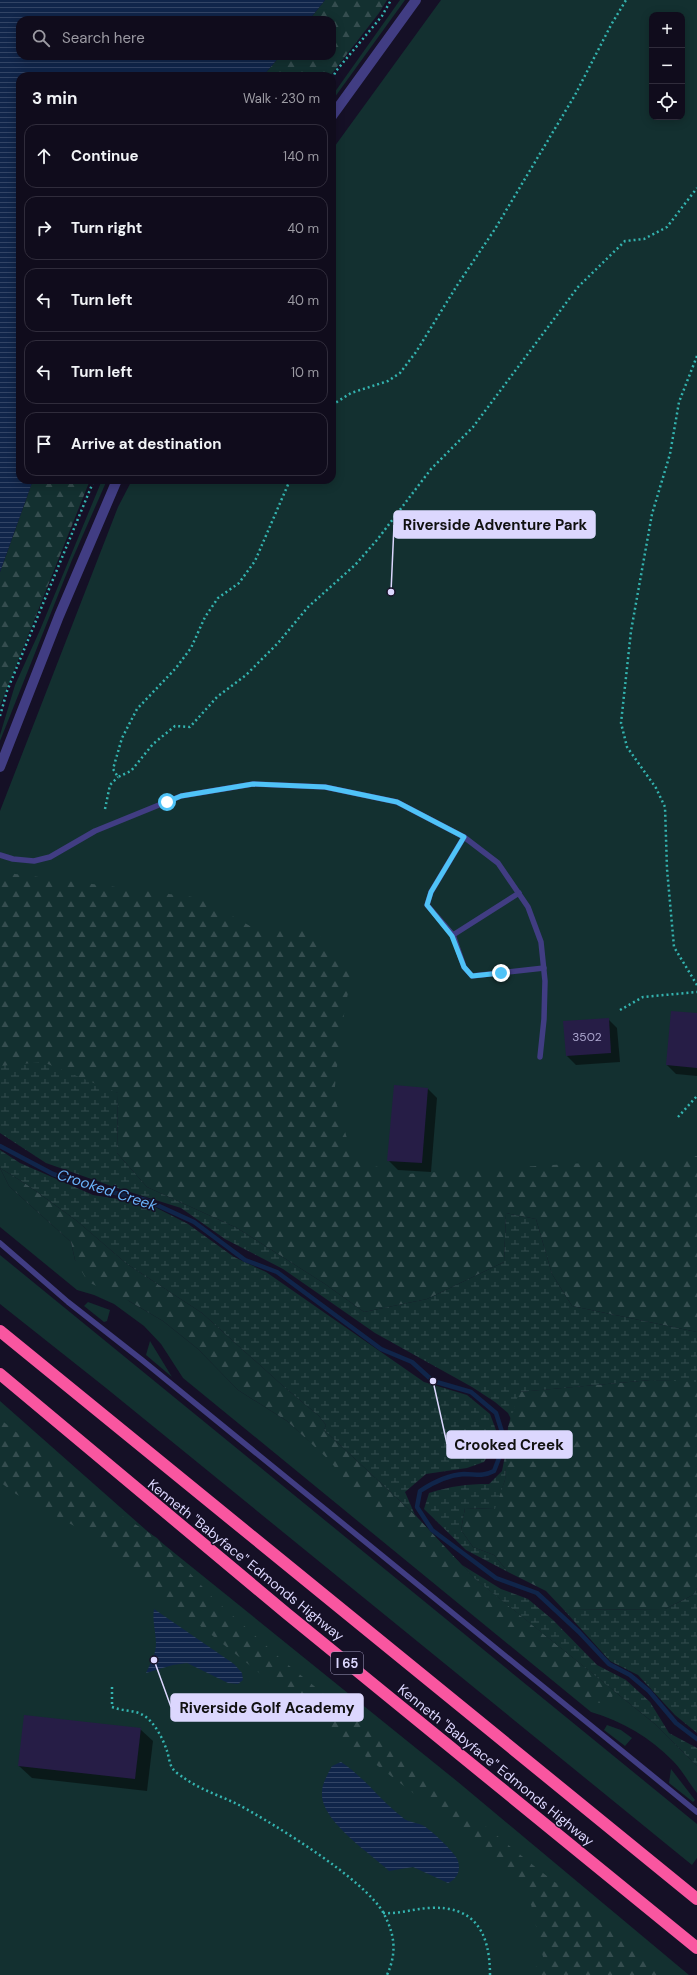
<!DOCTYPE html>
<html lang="en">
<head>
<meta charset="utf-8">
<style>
	:root { --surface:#100c1c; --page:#1e1a29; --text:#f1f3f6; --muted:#9c9ba3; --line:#302c3b }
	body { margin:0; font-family:"DM Sans",sans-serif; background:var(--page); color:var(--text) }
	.controls { position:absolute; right:12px; top:12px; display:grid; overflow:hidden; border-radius:8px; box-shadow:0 2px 10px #0003 }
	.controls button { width:36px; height:36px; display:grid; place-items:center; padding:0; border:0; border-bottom:1px solid var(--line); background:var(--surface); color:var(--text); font:20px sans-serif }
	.stop { position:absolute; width:12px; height:12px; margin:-9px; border:3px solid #4fc3f7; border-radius:50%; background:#fff }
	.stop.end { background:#4fc3f7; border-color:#fff; box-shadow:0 1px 4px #0008 }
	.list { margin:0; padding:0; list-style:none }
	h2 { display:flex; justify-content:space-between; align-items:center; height:52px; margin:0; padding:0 16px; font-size:17px }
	h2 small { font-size:13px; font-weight:400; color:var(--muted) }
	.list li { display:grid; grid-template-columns:26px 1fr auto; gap:12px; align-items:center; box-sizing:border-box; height:64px; margin:0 8px 8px; padding:0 8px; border:1px solid var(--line); border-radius:12px }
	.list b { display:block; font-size:15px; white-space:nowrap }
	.list em { font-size:13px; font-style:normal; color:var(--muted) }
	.icon { flex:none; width:22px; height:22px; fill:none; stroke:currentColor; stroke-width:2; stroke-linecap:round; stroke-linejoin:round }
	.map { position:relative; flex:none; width:697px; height:1975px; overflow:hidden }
	.search { position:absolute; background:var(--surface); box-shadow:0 2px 10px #0003; left:16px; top:16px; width:320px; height:44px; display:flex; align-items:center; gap:10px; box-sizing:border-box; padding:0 14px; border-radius:12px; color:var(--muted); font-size:15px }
	.panel { position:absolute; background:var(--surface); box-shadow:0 2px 10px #0003; left:16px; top:72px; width:320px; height:412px; border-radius:12px }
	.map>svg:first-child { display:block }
	.green { fill:#133030; fill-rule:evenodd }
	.forest { fill:url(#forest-firs) }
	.wetland { fill:url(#wetland-marsh) }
	.water { fill:url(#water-rules) }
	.shadow { fill:#0007 }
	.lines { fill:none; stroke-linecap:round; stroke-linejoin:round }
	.stream { stroke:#10254a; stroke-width:4.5 }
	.building { fill:#261d46 }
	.path { stroke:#34b4b0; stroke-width:2.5; stroke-dasharray:2 3; stroke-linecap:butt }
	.service { stroke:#413d83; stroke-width:5.5 }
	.tertiary { stroke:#413d83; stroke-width:10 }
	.motorway { stroke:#f956a0; stroke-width:12 }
	.route { stroke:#4fc3f7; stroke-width:5 }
	.labels { text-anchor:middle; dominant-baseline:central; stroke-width:3; stroke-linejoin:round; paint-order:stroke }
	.number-label { font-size:12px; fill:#aea8d0 }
	.shield { fill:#151026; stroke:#a09bbd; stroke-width:1 }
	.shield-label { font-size:13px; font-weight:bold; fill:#dcd7fe }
	.street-label { font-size:14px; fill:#dcd7fe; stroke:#151026 }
	.water-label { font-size:15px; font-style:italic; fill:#69b3fa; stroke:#151026 }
	.leader { fill:none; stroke:#dcd7fe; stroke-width:1.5 }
	.callout-dot { fill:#dcd7fe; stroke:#151026; stroke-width:1.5 }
	.callout { fill:#dcd7fe; stroke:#dcd7fe; stroke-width:1.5 }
	.callout-label { font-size:15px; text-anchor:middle; font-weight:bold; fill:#111 }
</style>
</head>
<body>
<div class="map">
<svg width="697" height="1975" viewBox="0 0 697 1975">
	<defs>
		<pattern id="forest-firs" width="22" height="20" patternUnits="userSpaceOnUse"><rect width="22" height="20" fill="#133030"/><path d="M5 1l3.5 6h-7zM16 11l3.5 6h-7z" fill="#354d4f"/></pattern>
		<pattern id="wetland-marsh" width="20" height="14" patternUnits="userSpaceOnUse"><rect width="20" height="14" fill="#133030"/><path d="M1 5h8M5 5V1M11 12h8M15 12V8" fill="none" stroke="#354d4f"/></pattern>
		<pattern id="water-rules" width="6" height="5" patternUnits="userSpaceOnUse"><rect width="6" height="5" fill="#10254a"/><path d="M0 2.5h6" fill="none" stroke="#324465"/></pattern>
	</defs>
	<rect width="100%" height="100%" fill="#151026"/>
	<g class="green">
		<path d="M400,0H405L332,101V96Z"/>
		<path d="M441,0H697V1181L358,1177L0,917V811L118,507L132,480H332V150ZM652,15H682V117H652Z"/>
		<path d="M102,480H107L72,560L0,741V735L15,685L40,630Z"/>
		<path d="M0,1168L9,1186L71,1242L75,1260L129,1301L163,1321L198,1349L238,1390L287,1421L309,1441L415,1515L474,1578L655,1724L697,1766V1793C689,1783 682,1770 673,1761C651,1738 622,1721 591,1712L183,1378L161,1344L144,1326L114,1304L94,1295L77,1290L0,1227Z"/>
		<path d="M0,1255L697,1824V1858L692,1865L106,1388L0,1304Z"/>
		<path d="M88,1302L110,1310L107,1321L104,1322L84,1306Z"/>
		<path d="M150,1341L172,1377L146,1355Z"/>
		<path d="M0,1401L146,1530L458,1782L689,1975H0Z"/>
		<path d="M607,1725L621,1730L632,1738L625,1746L604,1730Z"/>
		<path d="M671,1769L695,1800L693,1802L669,1783Z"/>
	</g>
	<g class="forest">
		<path d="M325,0H387L379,13L330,76H263L280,56H332V20H309Z"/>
		<path d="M33,480H90L0,706V572Z"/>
		<path d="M0,872L200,898L250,926L315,931L352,971L341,1031L334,1095L349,1145L374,1166L406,1174L697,1156V1332L572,1306L552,1274L536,1219L506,1213L504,1262L427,1299L364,1312L325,1284L237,1228L147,1187L117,1153L118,1093L0,1066Z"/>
		<path d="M0,1168L26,1184L77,1221L127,1264L202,1313L283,1386L319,1416L326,1425L324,1430L415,1515L474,1578L614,1691L610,1704L592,1702L509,1636L423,1551L368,1507L329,1460L287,1421L238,1390L198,1349L163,1321L129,1301L88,1282L75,1260L71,1242L9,1186Z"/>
		<path d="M651,1380L697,1381V1588L693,1595L665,1609L564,1610L546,1591L508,1572L494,1555L473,1547L461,1530L465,1508L494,1509L505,1480L508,1427L518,1392Z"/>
		<path d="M0,1419L111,1509L157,1538L213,1598L281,1659L539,1870L605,1920L661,1975H530L543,1957L528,1891L502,1861L340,1737L175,1606L98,1539L16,1494L0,1482Z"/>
	</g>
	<g class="wetland">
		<path d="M43,1062L118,1093L117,1153L147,1187L237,1228L325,1284L364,1312L427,1299L504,1262L506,1213L536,1219L552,1274L572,1306L697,1332V1382L651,1380L519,1392L511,1419L508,1413L495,1402L472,1387L375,1333L283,1269L225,1239L181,1208L114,1187L46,1163L0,1133V1066Z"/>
		<path d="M0,1150L20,1163L93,1195L149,1204L188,1224L234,1257L266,1272L424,1382L467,1395L490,1414L496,1430L494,1446L484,1462L467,1468L426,1474L405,1492L415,1515L324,1430L326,1425L319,1416L283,1386L202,1313L127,1264L77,1221L26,1184L0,1168Z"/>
		<path d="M508,1440L505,1480L495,1509L465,1508L461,1530L473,1547L494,1555L508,1572L466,1550L424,1509L429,1493C452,1486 466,1484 489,1484L502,1471Z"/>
		<path d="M462,1565L501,1589L528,1599L553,1620L597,1665L626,1680L650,1702L669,1733L697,1748V1766L655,1724L474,1578Z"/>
		<path d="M697,1588V1733L675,1715L638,1675L610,1661L564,1610L665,1609L693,1595Z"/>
	</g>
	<g class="water">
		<path d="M0,0H325L309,20H20V56H280L263,76H20V480H33L0,572Z"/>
		<path d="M154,1609L234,1664L242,1673L243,1680L238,1684L228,1683L187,1663L173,1665L146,1673C150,1664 156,1654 156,1644C156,1632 152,1621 154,1609Z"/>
		<path d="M341,1762C364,1777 380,1800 402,1817C407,1822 415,1822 422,1825C429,1828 456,1853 458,1861C461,1871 457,1879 448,1883L413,1867L389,1871C371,1854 319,1820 322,1792C322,1783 328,1774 332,1766Z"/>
	</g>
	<g class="shadow">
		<path d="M697,1014V1076L676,1074L667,1065Z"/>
		<path d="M608,1019L617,1028L620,1062L576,1065L567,1056Z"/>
		<path d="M427,1088L437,1098L431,1172L398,1170L388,1160Z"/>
		<path d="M140,1729L153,1741L147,1791L32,1778L19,1766Z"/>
	</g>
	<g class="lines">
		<path class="stream" d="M0,1146L53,1174L98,1189L146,1200L194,1222L245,1260L277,1272L381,1349L412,1362L433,1381L471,1392L496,1413L502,1432L501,1453L494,1471C482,1477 477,1474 464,1474C449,1475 432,1483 420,1491L417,1507L432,1530L496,1578L537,1593L579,1632L609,1664L630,1675L649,1691L676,1723L697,1739"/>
	</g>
	<g class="building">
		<path d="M671,1011L697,1013V1068L666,1065Z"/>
		<path d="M609,1018L611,1053L566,1056L563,1021Z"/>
		<path d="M394,1085L428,1088L422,1163L387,1161Z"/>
		<path d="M24,1715L141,1728L135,1779L18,1766Z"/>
	</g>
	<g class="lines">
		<g class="path">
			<path d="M332,79L336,71L382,16L391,0"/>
			<path d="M697,356L679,402L670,454L652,514L631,631L621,723L627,747L656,788L665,807L667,869L674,947L697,985"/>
			<path d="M332,405L351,393L388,381L400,373L416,352L456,287L495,229L575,95L611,25L626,0"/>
			<path d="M290,480L255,561L239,583L218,598L205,617L191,648L176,668L137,709L122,738L113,769L118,777L131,771L153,744L175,726L190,727L217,697L246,675L278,643L308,607L355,565L377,540L431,469L473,427L578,287L625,241L644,239L667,227L697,188"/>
			<path d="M0,716L7,691L94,480"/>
			<path d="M105,809L110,785L118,777"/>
			<path d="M620,1010L643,997L697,992"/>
			<path d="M678,1117L697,1096"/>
			<path d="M112,1687V1707C122,1711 133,1710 141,1714C154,1720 163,1739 167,1751C169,1756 169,1764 173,1769C175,1772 181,1776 184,1778C201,1790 221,1796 239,1805C274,1824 366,1880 384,1914C395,1935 397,1953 387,1975"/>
			<path d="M383,1913C399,1914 413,1909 429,1908C475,1905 490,1933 490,1975"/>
		</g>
		<g class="service">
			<path d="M464,837L431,892L427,905L453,935L464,967L472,976L544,968"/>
			<path d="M0,855L13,859L34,861L50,857L95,831L181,796L253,784L325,787L397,802L464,837L498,863L528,907L541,942L545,981L544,1019L540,1057"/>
			<path d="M453,935L519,893"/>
			<path d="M0,1243L68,1302L142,1360L697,1812"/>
		</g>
		<g class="tertiary">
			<path d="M332,116L416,0"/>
			<path d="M0,767L59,616L117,480"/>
		</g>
		<g class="motorway">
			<path d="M0,1331L697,1899"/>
			<path d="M0,1374L286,1613L697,1948"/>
		</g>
	</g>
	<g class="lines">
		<path class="route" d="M167,802L181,796L253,784L325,787L397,802L464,837L431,892L427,905L452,936L464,967L472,976L501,973"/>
	</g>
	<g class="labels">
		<g class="number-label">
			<text x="587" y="1037">3502</text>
		</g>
		<rect class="shield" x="331" y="1652" width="32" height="22" rx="3"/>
		<g class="shield-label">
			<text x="347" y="1663">I 65</text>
		</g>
		<g class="street-label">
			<text transform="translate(246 1560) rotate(39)">Kenneth "Babyface" Edmonds Highway</text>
			<text transform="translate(496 1765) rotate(39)">Kenneth "Babyface" Edmonds Highway</text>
		</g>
		<g class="water-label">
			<text transform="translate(107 1190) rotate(18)">Crooked Creek</text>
		</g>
	</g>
	<path class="leader" d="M391 592L394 525M433 1381L447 1444M154 1660L171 1707"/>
	<g class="callout-dot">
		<circle cx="391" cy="592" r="4"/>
		<circle cx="433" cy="1381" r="4"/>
		<circle cx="154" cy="1660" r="4"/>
	</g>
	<g class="callout">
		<rect x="394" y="511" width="201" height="27" rx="4"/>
		<rect x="447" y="1431" width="125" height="27" rx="4"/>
		<rect x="171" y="1694" width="192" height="27" rx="4"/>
	</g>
	<g class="callout-label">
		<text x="495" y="530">Riverside Adventure Park</text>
		<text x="509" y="1450">Crooked Creek</text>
		<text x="267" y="1713">Riverside Golf Academy</text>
	</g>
</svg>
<div class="controls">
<button>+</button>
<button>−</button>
<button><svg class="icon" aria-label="locate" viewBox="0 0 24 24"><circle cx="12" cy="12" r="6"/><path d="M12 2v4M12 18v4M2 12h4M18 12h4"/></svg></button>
</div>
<div class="stop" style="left:167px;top:802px"></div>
<div class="stop end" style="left:501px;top:973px"></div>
<div class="search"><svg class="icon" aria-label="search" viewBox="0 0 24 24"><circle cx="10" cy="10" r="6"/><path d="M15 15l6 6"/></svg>Search here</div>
<section class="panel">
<h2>3 min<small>Walk · 230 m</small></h2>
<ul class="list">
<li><svg class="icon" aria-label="ahead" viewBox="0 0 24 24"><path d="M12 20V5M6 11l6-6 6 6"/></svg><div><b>Continue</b></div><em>140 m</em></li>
<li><svg class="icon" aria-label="right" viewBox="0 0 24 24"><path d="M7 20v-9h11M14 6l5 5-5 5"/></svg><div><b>Turn right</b></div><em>40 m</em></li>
<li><svg class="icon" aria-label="left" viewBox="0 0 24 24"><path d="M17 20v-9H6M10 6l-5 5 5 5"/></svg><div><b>Turn left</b></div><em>40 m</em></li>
<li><svg class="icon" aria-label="left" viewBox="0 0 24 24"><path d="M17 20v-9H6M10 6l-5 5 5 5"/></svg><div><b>Turn left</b></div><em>10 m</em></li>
<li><svg class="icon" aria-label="arrive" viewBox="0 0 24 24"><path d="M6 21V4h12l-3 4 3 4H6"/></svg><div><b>Arrive at destination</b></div></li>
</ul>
</section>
</div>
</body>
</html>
